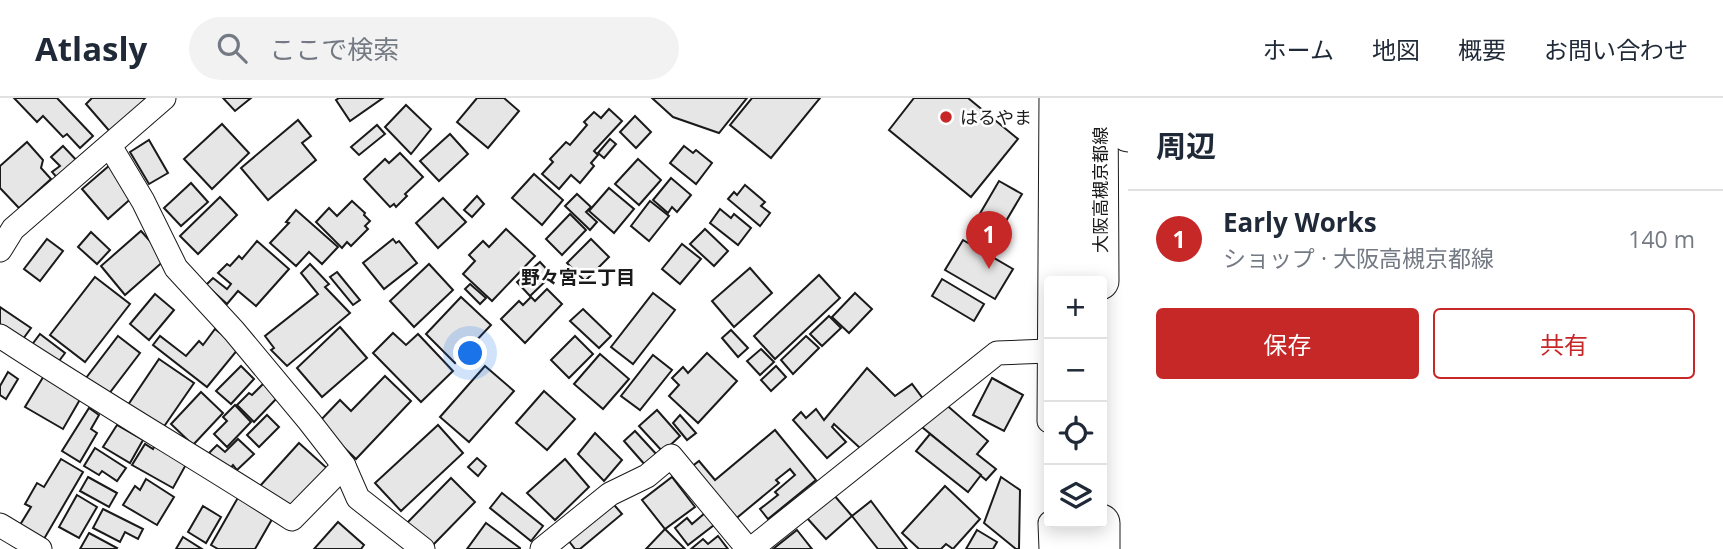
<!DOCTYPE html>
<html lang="ja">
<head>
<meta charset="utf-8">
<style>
	:root { --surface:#fff; --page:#f2f2f3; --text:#1f2937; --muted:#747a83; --line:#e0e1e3; --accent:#c62828 }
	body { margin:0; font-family:"Open Sans","Noto Sans JP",sans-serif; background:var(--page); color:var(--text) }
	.controls { position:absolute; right:21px; bottom:21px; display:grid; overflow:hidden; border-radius:7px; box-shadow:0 4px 18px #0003 }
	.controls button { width:63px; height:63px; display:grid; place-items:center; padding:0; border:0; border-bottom:2px solid var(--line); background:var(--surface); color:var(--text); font:35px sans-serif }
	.you { position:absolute; left:471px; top:256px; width:24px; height:24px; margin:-18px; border:5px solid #fff; border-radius:50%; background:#1a73e8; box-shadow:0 0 0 10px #1a73e833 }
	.badge { display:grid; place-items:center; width:46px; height:46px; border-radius:50%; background:var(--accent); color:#fff; font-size:23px; font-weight:700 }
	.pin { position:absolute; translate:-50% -58px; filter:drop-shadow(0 2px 4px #0008) }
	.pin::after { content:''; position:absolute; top:37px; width:24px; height:21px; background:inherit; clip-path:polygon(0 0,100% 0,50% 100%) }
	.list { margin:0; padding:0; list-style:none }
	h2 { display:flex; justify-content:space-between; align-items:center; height:91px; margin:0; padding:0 28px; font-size:30px }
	h2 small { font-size:23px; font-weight:400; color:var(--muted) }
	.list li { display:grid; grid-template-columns:46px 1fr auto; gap:21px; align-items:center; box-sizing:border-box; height:98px; padding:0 28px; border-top:2px solid var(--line) }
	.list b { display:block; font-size:26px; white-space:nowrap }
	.list p { margin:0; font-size:23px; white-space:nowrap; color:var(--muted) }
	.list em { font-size:23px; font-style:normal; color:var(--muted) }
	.actions { display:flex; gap:14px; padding:21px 28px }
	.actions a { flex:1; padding:16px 0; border:2px solid var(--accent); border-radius:7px; text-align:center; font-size:24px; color:var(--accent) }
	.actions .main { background:var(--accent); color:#fff }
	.icon { flex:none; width:38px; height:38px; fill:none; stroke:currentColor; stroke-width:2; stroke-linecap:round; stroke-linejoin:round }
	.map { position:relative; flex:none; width:1128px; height:451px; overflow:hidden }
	header { display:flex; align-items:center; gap:42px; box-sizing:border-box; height:98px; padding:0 35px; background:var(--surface); border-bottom:2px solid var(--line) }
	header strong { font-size:33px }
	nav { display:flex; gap:38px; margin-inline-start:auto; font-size:24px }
	.search { width:490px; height:63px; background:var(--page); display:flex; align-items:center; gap:18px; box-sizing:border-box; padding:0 24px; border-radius:38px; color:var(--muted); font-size:26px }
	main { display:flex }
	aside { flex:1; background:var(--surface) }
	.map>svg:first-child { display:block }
	.building { fill:#e6e6e6; stroke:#1a1a1a; stroke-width:2 }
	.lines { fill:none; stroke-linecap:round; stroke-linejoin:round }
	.minor-casing { stroke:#1a1a1a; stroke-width:25 }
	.primary-casing { stroke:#1a1a1a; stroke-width:39 }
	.minor { stroke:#fff; stroke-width:23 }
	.primary { stroke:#fff; stroke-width:37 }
	.poi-dot { fill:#c62828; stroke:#fff; stroke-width:2.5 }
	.labels { text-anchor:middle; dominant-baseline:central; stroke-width:5; stroke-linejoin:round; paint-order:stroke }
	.poi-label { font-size:18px; fill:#1a1a1a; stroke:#fff; text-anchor:start }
	.street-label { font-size:18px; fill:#1a1a1a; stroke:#fff }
	.neighbourhood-label { font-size:19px; font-weight:bold; fill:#1a1a1a; stroke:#fff }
</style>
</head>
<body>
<header>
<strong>Atlasly</strong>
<div class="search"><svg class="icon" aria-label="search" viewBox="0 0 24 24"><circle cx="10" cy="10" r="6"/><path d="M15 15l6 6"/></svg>ここで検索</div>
<nav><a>ホーム</a><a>地図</a><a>概要</a><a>お問い合わせ</a></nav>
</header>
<main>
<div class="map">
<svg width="1128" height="451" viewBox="0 0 1128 451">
	<rect width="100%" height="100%" fill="#fff"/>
	<g class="building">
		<path d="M14,0H57L93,38L80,50L67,36L63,39L43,18L37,24Z"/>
		<path d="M92,0H152L112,36L86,6Z"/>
		<path d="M223,0H251L235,13Z"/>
		<path d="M339,0H383L350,23L336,2Z"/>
		<path d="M477,0H504L519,13L488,50L457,24Z"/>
		<path d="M652,0H747L719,35L673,19Z"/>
		<path d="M752,0H820L771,60L730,27Z"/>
		<path d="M914,0H968L1018,41L971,99L889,32Z"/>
		<path d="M406,7L431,31L411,56L385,29Z"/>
		<path d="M609,11L622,23L594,53L598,57L591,65L594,68L580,85L571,77L559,91L542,76L553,64L550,61L566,44L570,47L587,27L584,24L594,14L601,20Z"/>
		<path d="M635,18L651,34L636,50L620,34Z"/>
		<path d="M298,22L311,38L302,45L316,62L268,102L241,70Z"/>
		<path d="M222,26L249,55L212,91L184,61Z"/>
		<path d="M377,27L385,36L359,57L351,49Z"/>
		<path d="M450,36L468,56L439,83L420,63Z"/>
		<path d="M610,41L616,46L604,60L598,55Z"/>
		<path d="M149,42L168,75L149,86L130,54Z"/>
		<path d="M27,44L43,62L41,70L51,81L19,110L0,90V68Z"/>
		<path d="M63,48L80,66L61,84L52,74L60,68L51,59Z"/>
		<path d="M684,48L693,55L696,52L712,65L696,86L670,65Z"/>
		<path d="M400,55L423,79L405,96L407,98L396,109L394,106L390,109L364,81L385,61L389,65Z"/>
		<path d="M638,61L661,82L639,107L615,86Z"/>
		<path d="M110,67L135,97L108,121L82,91Z"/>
		<path d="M534,76L563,102L542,127L512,100Z"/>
		<path d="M671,80L691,97L677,114L672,109L668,115L653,102Z"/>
		<path d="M999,83L1022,96L993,145L971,131Z"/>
		<path d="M191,85L208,104L181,128L164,110Z"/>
		<path d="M745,87L765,104L761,108L770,115L760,128L728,101L734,94L737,97Z"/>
		<path d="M609,90L634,111L614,135L589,113Z"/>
		<path d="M577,96L591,109L586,114L597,124L590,132L565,108Z"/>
		<path d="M477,98L484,106L472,119L464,112Z"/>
		<path d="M220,99L237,117L198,156L180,138Z"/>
		<path d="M443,100L466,124L438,150L416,125Z"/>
		<path d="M352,103L365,115L364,117L370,123L365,128L368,131L351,148L347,144L342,150L316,124L329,110L337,118Z"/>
		<path d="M650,103L669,118L649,143L631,128Z"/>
		<path d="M720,111L731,120L734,116L751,130L738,147L710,125Z"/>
		<path d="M296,112L338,149L322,166L309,154L296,168L270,145L289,125L286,124Z"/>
		<path d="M570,116L586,132L562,157L546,141Z"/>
		<path d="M506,131L535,158L492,203L463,176L475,163L469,157L483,143L489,149Z"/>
		<path d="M705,131L728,153L714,168L690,146Z"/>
		<path d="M141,133L166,161L125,197L101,168Z"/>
		<path d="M91,134L110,152L97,166L78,149Z"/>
		<path d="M47,141L63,153L40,183L24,171Z"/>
		<path d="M393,141L396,145L399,143L417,165L384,191L363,165Z"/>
		<path d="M591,141L609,159L585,183L567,165Z"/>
		<path d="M963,142L1013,171L995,201L945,172Z"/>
		<path d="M257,143L289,171L256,208L238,193L227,206L206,187L213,180L227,191L231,186L218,175L227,166L230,168L239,158L242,161Z"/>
		<path d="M682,146L701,161L680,186L662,171Z"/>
		<path d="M540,164L552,177L530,198L517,184Z"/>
		<path d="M310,166L329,186L325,189L350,215L287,268L271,252L274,250L265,238L318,196L301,175Z"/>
		<path d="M429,166L453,192L414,229L390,203Z"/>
		<path d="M750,170L772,195L734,229L712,203Z"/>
		<path d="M337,174L360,202L353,207L330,179Z"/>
		<path d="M819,177L840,200L775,261L754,238Z"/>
		<path d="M95,179L130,206L85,264L50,237Z"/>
		<path d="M942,181L984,206L974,223L932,198Z"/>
		<path d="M470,186L486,200L480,206L465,191Z"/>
		<path d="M547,191L562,206L525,245L501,221L519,203L523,207L531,199L535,203Z"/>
		<path d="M653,195L675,212L633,266L611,249Z"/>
		<path d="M855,195L872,211L849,235L832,219Z"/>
		<path d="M155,196L174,212L149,242L130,226Z"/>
		<path d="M461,199L491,227L455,265L426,236Z"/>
		<path d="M0,209L31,230L23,241L0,226Z"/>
		<path d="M583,211L611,238L599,250L570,223Z"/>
		<path d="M829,218L841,230L822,248L810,236Z"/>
		<path d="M340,229L367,260L322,299L297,270Z"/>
		<path d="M215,231L239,250L207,289L153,247L160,238L186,258L199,243L203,247Z"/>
		<path d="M731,232L748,250L738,259L722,240Z"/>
		<path d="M393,235L406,247L418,236L453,273L421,304L373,255Z"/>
		<path d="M40,236L65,255L56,267L31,248Z"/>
		<path d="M118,238L140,255L108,297L86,280Z"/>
		<path d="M575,238L593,256L569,280L551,262Z"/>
		<path d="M806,238L819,250L793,276L781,262Z"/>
		<path d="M761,251L774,264L760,277L747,263Z"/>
		<path d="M707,255L737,283L698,325L669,298L679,287L672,280L683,269L688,275Z"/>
		<path d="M600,256L629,281L603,311L574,286Z"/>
		<path d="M653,257L672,272L640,312L621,298Z"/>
		<path d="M159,261L194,285L163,330L128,307Z"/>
		<path d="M241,268L254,281L231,306L216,293Z"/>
		<path d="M485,268L514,293L469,344L440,319Z"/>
		<path d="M776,268L786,279L771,293L761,282Z"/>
		<path d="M867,270L895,298L912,286L927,306L860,350L834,326L832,329L846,344L827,360L793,322L801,314L806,320L816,311L824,322Z"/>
		<path d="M8,274L18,281L6,301L0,297V288Z"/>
		<path d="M45,276L82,298L63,331L25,309Z"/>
		<path d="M385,278L411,303L356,361L318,325L340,302L351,313Z"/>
		<path d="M992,280L1023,297L1004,333L973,317Z"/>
		<path d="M264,285L278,299L254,324L237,307L249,295L252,297Z"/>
		<path d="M544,293L575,321L547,352L516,325Z"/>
		<path d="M201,294L223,315L193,347L171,326Z"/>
		<path d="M943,304L988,343L977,356L996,371L986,382L922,329Z"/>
		<path d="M235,307L251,324L227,349L214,336L227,323L223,319Z"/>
		<path d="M89,310L99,317L91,331L97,335L80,364L62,353Z"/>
		<path d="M657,312L680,338L663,354L639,328Z"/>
		<path d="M267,317L279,329L259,349L247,337Z"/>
		<path d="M680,317L696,335L687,342L673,325Z"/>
		<path d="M117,327L143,342L130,365L103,349Z"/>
		<path d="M438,327L463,355L401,413L375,385Z"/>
		<path d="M775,332L816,382L768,421L760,411L778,397L775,394L795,377L790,371L776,382L779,385L733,423L690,370L699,363L715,382Z"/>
		<path d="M635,333L658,358L646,368L624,343Z"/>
		<path d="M595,335L622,362L604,383L578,356Z"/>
		<path d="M930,336L981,377L968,394L916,353Z"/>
		<path d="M238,341L254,356L237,372L233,367L228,373L209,355L217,347L225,354Z"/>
		<path d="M156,345L188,363L173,390L132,367L145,346L153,351Z"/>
		<path d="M299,345L330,373L291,416L260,388Z"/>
		<path d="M95,350L126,370L117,383L102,373L99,377L84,368Z"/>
		<path d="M477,360L486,368L478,378L468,369Z"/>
		<path d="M61,361L83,374L44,441L20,427L31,409L25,406L37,385L44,389Z"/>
		<path d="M565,361L589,389L555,422L527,395Z"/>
		<path d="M88,379L117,395L109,409L80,393Z"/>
		<path d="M672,379L695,409L665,431L642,402Z"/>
		<path d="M1001,379L1020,392L1019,451H1016L984,425Z"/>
		<path d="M451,380L475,404L431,449L407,425Z"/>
		<path d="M146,381L174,399L157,427L123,407L135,388L140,392Z"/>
		<path d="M945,388L980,421L953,451L946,446L941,451H919L902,435Z"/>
		<path d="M502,395L543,428L531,443L490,410Z"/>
		<path d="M240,396L275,416L255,451H218L211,447Z"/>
		<path d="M833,396L852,418L826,441L807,420Z"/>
		<path d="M77,397L97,409L79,440L59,429Z"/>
		<path d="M609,401L622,416L580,451H575L565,438Z"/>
		<path d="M871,403L907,451H878L852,418Z"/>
		<path d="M203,408L221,419L206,445L188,434Z"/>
		<path d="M103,411L143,431L138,441L125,434L120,444L93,430Z"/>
		<path d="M705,415L714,427L688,447L675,430L687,420L692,426Z"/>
		<path d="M338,424L364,447L361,451H314Z"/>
		<path d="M486,425L520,450V451H467Z"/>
		<path d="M665,431L685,451H646Z"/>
		<path d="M797,432L812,451H773Z"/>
		<path d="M977,432L997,444L993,451H966Z"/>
		<path d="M89,435L117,450L116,451H80Z"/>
		<path d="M718,438L728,451H691L703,441L708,446Z"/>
		<path d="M183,439L202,451H176Z"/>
	</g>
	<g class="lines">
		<g class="minor-casing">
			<g id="minor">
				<path d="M110,48L143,103L176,170L234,233L309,323L344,368L358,400L423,451"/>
				<path d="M0,152L13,131L164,0"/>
				<path d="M0,238C96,301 195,359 292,421L344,368"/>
				<path d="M1049,323L1051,0"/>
				<path d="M1050,425L1051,451"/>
				<path d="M0,427L40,451"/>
				<path d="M542,451L610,396L647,378L671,358L748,451"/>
				<path d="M751,451L997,255L1048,253"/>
			</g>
		</g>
		<g class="primary-casing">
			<g id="primary">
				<path d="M1069,0L1071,183"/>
				<path d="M1099,0L1100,183"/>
				<path d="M1128,0V35"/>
				<path d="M1071,425V451"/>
				<path d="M1101,425V451"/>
			</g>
		</g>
		<use href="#minor" class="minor"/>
		<use href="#primary" class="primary"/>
	</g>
	<circle class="poi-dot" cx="946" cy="19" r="7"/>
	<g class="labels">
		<g class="poi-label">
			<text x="960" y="19">はるやま</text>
		</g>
		<g class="street-label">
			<text transform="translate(1100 92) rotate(-90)">大阪高槻京都線</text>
		</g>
		<g class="neighbourhood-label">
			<text x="578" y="179">野々宮二丁目</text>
		</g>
	</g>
</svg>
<div class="controls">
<button>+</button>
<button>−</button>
<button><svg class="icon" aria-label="locate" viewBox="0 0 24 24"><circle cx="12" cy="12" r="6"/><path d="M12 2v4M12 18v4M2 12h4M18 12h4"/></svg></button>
<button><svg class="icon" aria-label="layers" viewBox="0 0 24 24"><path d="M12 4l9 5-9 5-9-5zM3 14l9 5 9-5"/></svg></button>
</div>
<div class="you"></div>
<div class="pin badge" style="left:989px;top:171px">1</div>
</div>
<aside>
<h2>周辺<small></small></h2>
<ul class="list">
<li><span class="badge">1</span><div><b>Early Works</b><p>ショップ · 大阪高槻京都線</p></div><em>140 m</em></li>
</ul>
<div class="actions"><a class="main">保存</a><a>共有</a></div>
</aside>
</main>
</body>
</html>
